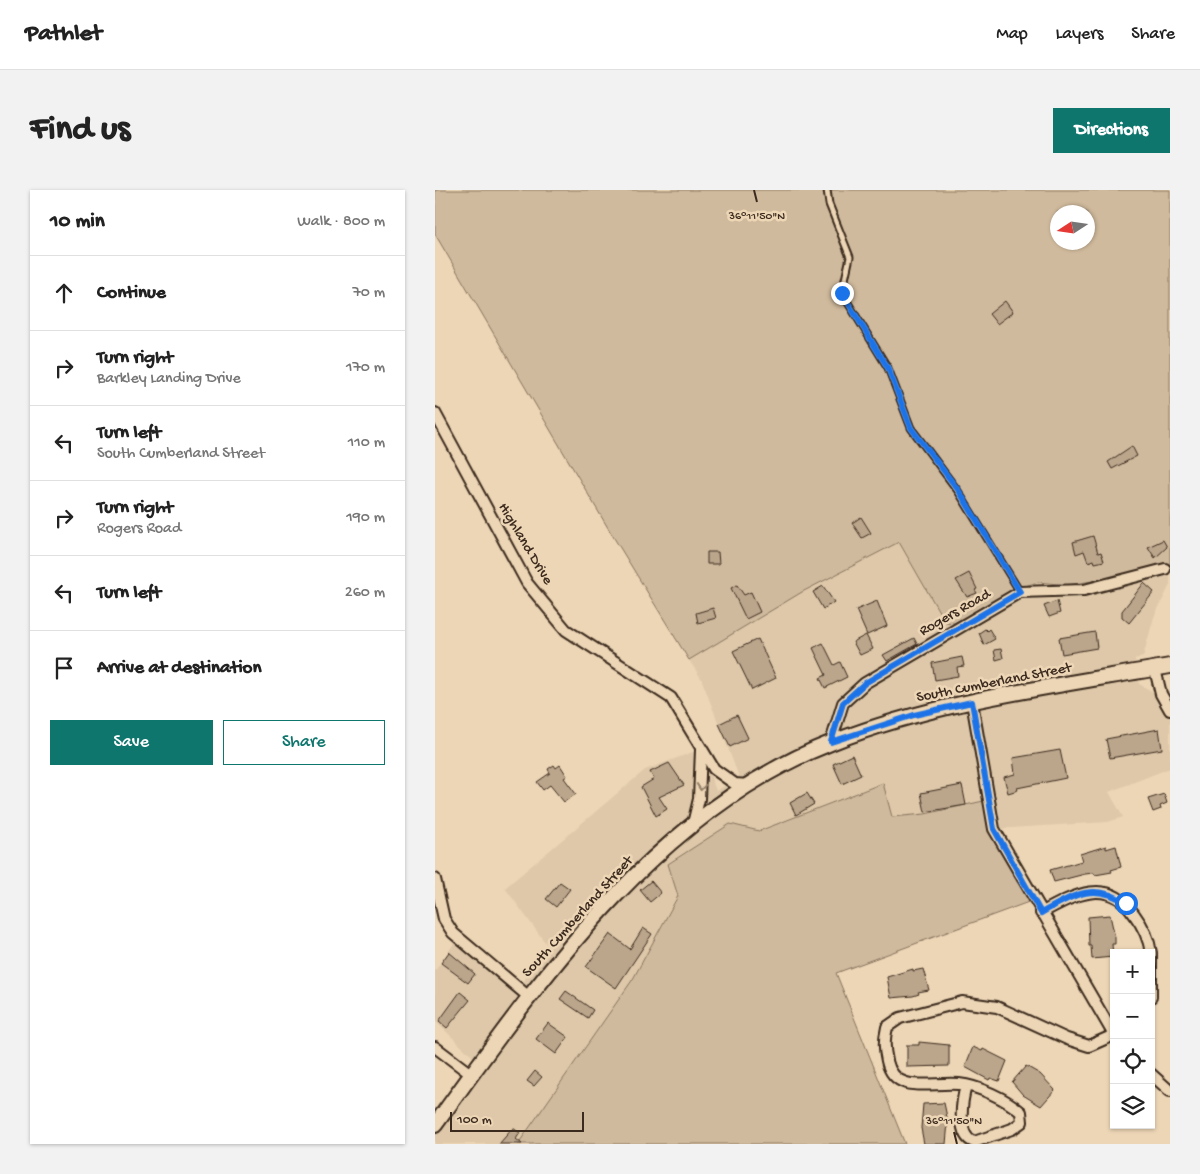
<!DOCTYPE html>
<html lang="en">
<head>
<meta charset="utf-8">
<style>
	:root { --surface:#fff; --page:#f2f2f2; --text:#222; --muted:#767676; --line:#e0e0e0; --accent:#0f766e }
	body { margin:0; font-family:"Gochi Hand",sans-serif; background:var(--page); color:var(--text) }
	.controls { position:absolute; right:15px; bottom:15px; display:grid; overflow:hidden; border-radius:0px; box-shadow:0 1px 4px #0004 }
	.controls button { width:45px; height:45px; display:grid; place-items:center; padding:0; border:0; border-bottom:1px solid var(--line); background:var(--surface); color:var(--text); font:25px sans-serif }
	.compass { position:absolute; left:615px; top:15px; width:45px; height:45px; border-radius:50%; background:var(--surface); box-shadow:0 1px 4px #0004; rotate:258deg }
	.scale { position:absolute; left:15px; bottom:12px; width:134px; box-sizing:border-box; padding-left:5px; border:2px solid #3b2a1e; border-top:0; font-size:14px; line-height:18px; white-space:nowrap; color:#3b2a1e; -webkit-text-stroke:4px #edd6b6; paint-order:stroke }
	.stop { position:absolute; width:15px; height:15px; margin:-11px; border:4px solid #1a73e8; border-radius:50%; background:#fff }
	.stop.end { background:#1a73e8; border-color:#fff; box-shadow:0 1px 5px #0008 }
	.list { margin:0; padding:0; list-style:none }
	h2 { display:flex; justify-content:space-between; align-items:center; height:65px; margin:0; padding:0 20px; font-size:21px }
	h2 small { font-size:16px; font-weight:400; color:var(--muted) }
	.list li { display:grid; grid-template-columns:32px 1fr auto; gap:15px; align-items:center; box-sizing:border-box; height:75px; padding:0 20px; border-top:1px solid var(--line) }
	.list b { display:block; font-size:19px; white-space:nowrap }
	.list p { margin:0; font-size:16px; white-space:nowrap; color:var(--muted) }
	.list em { font-size:16px; font-style:normal; color:var(--muted) }
	.actions { display:flex; gap:10px; padding:15px 20px }
	.actions a { flex:1; padding:11px 0; border:1px solid var(--accent); border-radius:0px; text-align:center; font-size:18px; color:var(--accent) }
	.actions .main { background:var(--accent); color:#fff }
	.icon { flex:none; width:28px; height:28px; fill:none; stroke:currentColor; stroke-width:2; stroke-linecap:round; stroke-linejoin:round }
	.map { position:relative; flex:none; width:735px; height:954px; overflow:hidden; border-radius:0px }
	header { display:flex; align-items:center; gap:30px; box-sizing:border-box; height:70px; padding:0 25px; background:var(--surface); border-bottom:1px solid var(--line) }
	header strong { font-size:24px }
	nav { display:flex; gap:28px; margin-inline-start:auto; font-size:18px }
	.intro { display:flex; align-items:center; justify-content:space-between; box-sizing:border-box; height:120px; padding:0 30px }
	h1 { margin:0; font-size:35px }
	.button { padding:12px 22px; border-radius:0px; background:var(--accent); color:#fff; font-size:18px; font-weight:700 }
	main { display:flex; gap:30px; padding:0 30px }
	aside { flex:1; background:var(--surface); border-radius:0px; box-shadow:0 1px 4px #0004 }
	.map>svg:first-child { display:block }
	.built { fill:#dec8a9 }
	.green { fill:#d0ba9d; stroke:#86725e; fill-rule:evenodd }
	.building { fill:#bba68c; stroke:#3b2a1e }
	.lines { fill:none; stroke-linecap:round; stroke-linejoin:round }
	.lane-casing { stroke:#3b2a1e; stroke-width:9 }
	.street-casing { stroke:#3b2a1e; stroke-width:14 }
	.secondary-casing { stroke:#3b2a1e; stroke-width:18 }
	.lane { stroke:#edd6b6; stroke-width:5 }
	.street { stroke:#edd6b6; stroke-width:10 }
	.secondary { stroke:#edd6b6; stroke-width:14 }
	.oneway { stroke:#94806a }
	.route { stroke:#1a73e8; stroke-width:6 }
	.ticks { fill:none; stroke:#3b2a1e; stroke-width:2 }
	.labels { text-anchor:middle; dominant-baseline:central; stroke-width:5; stroke-linejoin:round; paint-order:stroke }
	.street-label { font-size:15px; fill:#3b2a1e; stroke:#edd6b6 }
	.ticks-label { font-size:12px; text-anchor:middle; fill:#3b2a1e; stroke:#edd6b6; stroke-width:5; stroke-linejoin:round; paint-order:stroke }
</style>
</head>
<body>
<header>
<strong>Pathlet</strong>
<nav><a>Map</a><a>Layers</a><a>Share</a></nav>
</header>
<div class="intro"><h1>Find us</h1><a class="button">Directions</a></div>
<main>
<aside>
<h2>10 min<small>Walk · 800 m</small></h2>
<ul class="list">
<li><svg class="icon" aria-label="ahead" viewBox="0 0 24 24"><path d="M12 20V5M6 11l6-6 6 6"/></svg><div><b>Continue</b></div><em>70 m</em></li>
<li><svg class="icon" aria-label="right" viewBox="0 0 24 24"><path d="M7 20v-9h11M14 6l5 5-5 5"/></svg><div><b>Turn right</b><p>Barkley Landing Drive</p></div><em>170 m</em></li>
<li><svg class="icon" aria-label="left" viewBox="0 0 24 24"><path d="M17 20v-9H6M10 6l-5 5 5 5"/></svg><div><b>Turn left</b><p>South Cumberland Street</p></div><em>110 m</em></li>
<li><svg class="icon" aria-label="right" viewBox="0 0 24 24"><path d="M7 20v-9h11M14 6l5 5-5 5"/></svg><div><b>Turn right</b><p>Rogers Road</p></div><em>190 m</em></li>
<li><svg class="icon" aria-label="left" viewBox="0 0 24 24"><path d="M17 20v-9H6M10 6l-5 5 5 5"/></svg><div><b>Turn left</b></div><em>260 m</em></li>
<li><svg class="icon" aria-label="arrive" viewBox="0 0 24 24"><path d="M6 21V4h12l-3 4 3 4H6"/></svg><div><b>Arrive at destination</b></div></li>
</ul>
<div class="actions"><a class="main">Save</a><a>Share</a></div>
</aside>
<div class="map">
<svg width="735" height="954" viewBox="0 0 735 954">
	<rect width="100%" height="100%" fill="#edd6b6"/>
	<filter id="ink" filterUnits="userSpaceOnUse"><feTurbulence type="fractalNoise" baseFrequency=".02" numOctaves="2"/><feDisplacementMap in="SourceGraphic" scale="10" xChannelSelector="R" yChannelSelector="G"/><feConvolveMatrix kernelMatrix="1 2 1 2 8 2 1 2 1" color-interpolation-filters="sRGB"/></filter>
	<g filter="url(#ink)">
		<path class="built" d="M464,352L510,432L519,433L577,400L603,392L633,395L735,378V395L719,427L708,467L700,469L704,494L720,503L735,527V578L674,602L688,627L673,632L559,639L553,610L490,624L457,627L447,593L324,641L295,634L233,674L243,705L198,789L83,954H0V918L39,868L0,831V781L20,752L82,798L115,759L70,698L210,580L266,559L281,601L304,587L266,488L254,470L367,402Z"/>
		<g class="green">
			<path d="M0,0H735V378L633,395L603,392L577,400L519,433L510,432L464,352L367,402L254,470L176,343L0,44ZM622,22H652V52H622Z"/>
			<path d="M448,593L457,627L490,624L553,610L559,639L599,710L401,783L470,954H83L198,789L243,706L233,674L295,634L324,641Z"/>
		</g>
		<g class="building">
			<path d="M570,111L578,122L562,134L554,124Z"/>
			<path d="M697,256L702,266L677,279L673,272Z"/>
			<path d="M426,327L436,343L427,348L417,333Z"/>
			<path d="M658,346L663,363L666,362L669,371L660,373L659,370L653,372L649,361L641,364L638,352Z"/>
			<path d="M728,350L732,357L720,368L713,357Z"/>
			<path d="M272,362H283L284,374H272Z"/>
			<path d="M534,383L542,399L540,400L542,403L532,407L521,390Z"/>
			<path d="M709,393L719,402L694,433L687,427V421Z"/>
			<path d="M302,395L309,405L316,402L325,422L311,429L296,398Z"/>
			<path d="M388,396L399,412L388,419L378,402Z"/>
			<path d="M442,411L452,436L432,445L421,420Z"/>
			<path d="M622,411L625,423L614,427L609,416Z"/>
			<path d="M278,418L281,428L263,433L261,423Z"/>
			<path d="M550,439L552,441L554,439L560,449L549,455L544,443Z"/>
			<path d="M660,442L662,458L627,464L624,448Z"/>
			<path d="M431,445L438,459L425,465L418,452Z"/>
			<path d="M479,448L482,454L452,471L448,465Z"/>
			<path d="M323,449L341,488L317,500L298,461Z"/>
			<path d="M388,453L399,475L405,472L412,487L390,498L385,488L391,485L378,458Z"/>
			<path d="M566,459L568,468L561,470L559,460Z"/>
			<path d="M527,467L529,476L522,477L523,486L500,490L497,473Z"/>
			<path d="M302,525L313,548L295,557L284,534Z"/>
			<path d="M724,539L727,559L675,568L671,549Z"/>
			<path d="M625,560L631,588L582,598L583,600L573,603L569,587L580,584L578,568Z"/>
			<path d="M417,565L426,585L407,594L398,574Z"/>
			<path d="M234,573L249,595L224,607L232,619L221,626L206,597L219,589L215,582Z"/>
			<path d="M119,575L121,578L125,575L132,586L129,588L141,604L129,612L115,595L108,600L102,592L115,583L113,579Z"/>
			<path d="M527,595L531,615L490,622L486,603Z"/>
			<path d="M372,603L379,614L361,625L355,613Z"/>
			<path d="M729,604L732,613L725,616L726,619L718,622L713,609Z"/>
			<path d="M671,656V659L681,656L686,677L676,680L677,682L660,685L659,683L650,684L619,692L615,680L647,671L645,664Z"/>
			<path d="M216,691L226,703L215,712L205,700Z"/>
			<path d="M125,692L135,699L121,717L111,709Z"/>
			<path d="M675,725L680,748V754H677L678,767L657,769L656,756H654L653,727Z"/>
			<path d="M208,738L217,744L181,798L151,777L175,744L195,759Z"/>
			<path d="M14,762L40,784L33,793L6,773Z"/>
			<path d="M478,779V781L488,779L494,800L483,802L484,804L478,806L456,808L452,787Z"/>
			<path d="M131,801L158,820L153,828L125,809Z"/>
			<path d="M25,802L35,810L12,838L4,831Z"/>
			<path d="M113,833L133,847L121,864L101,849Z"/>
			<path d="M484,852L514,855V876L472,877V855H484Z"/>
			<path d="M538,857L547,861L548,859L572,871L564,891L555,888L554,890L530,877Z"/>
			<path d="M591,876L605,884L620,900L606,916L588,905L577,892Z"/>
			<path d="M100,881L107,887L99,896L92,891Z"/>
			<path d="M509,913L513,932L511,954H489L486,938L488,914Z"/>
			<path d="M78,938L85,943L81,949L87,954H64Z"/>
		</g>
		<g class="lines">
			<g class="lane-casing">
				<path id="lane" d="M392,0L394,14L415,67L407,103L453,178L476,238L523,301L585,402"/>
			</g>
			<g class="street-casing">
				<g id="street">
					<path d="M0,223L92,393L131,440L236,508L279,579L300,594L314,595"/>
					<path d="M720,479L726,504L735,520"/>
					<path d="M537,512L559,639L679,845"/>
					<path d="M396,552L408,513L430,493L585,402L649,400L730,379"/>
					<path d="M258,634L264,609L266,560"/>
					<path d="M0,689L9,729L18,743L94,807"/>
					<path d="M606,723C639,705 673,686 699,724C708,736 714,748 716,763"/>
					<path d="M716,765V807"/>
					<path d="M0,857L37,885"/>
					<path d="M716,884L735,901"/>
					<path d="M531,896C527,910 521,946 539,952L577,939L587,932L586,922C571,909 544,896 524,894C497,891 460,906 452,871C449,858 449,850 452,837L465,828L527,812L562,817L632,849L654,856L679,845"/>
				</g>
			</g>
			<g class="secondary-casing">
				<path id="secondary" d="M0,935C106,788 222,620 398,552C505,510 622,496 735,476"/>
			</g>
			<use href="#lane" class="lane"/>
			<use href="#street" class="street"/>
			<use href="#secondary" class="secondary"/>
		</g>
		<defs><path id="oneway-chevron" d="M-2-3.5L2.5 0L-2 3.5" fill="none" stroke-width="1.6" stroke-linecap="round" stroke-linejoin="round" transform="scale(1.25)"/></defs>
		<use class="oneway" href="#oneway-chevron" transform="translate(266 597) rotate(95)"/>
	</g>
	<g class="lines" filter="url(#ink)">
		<path class="route" d="M407,103L453,178L476,238L524,301L585,402L430,493L408,513L396,552L479,525L537,512L559,639L606,723C637,706 659,691 691,713"/>
	</g>
	<path class="ticks" d="M319,0L322,12M519,942L522,954"/>
	<g class="labels">
		<g class="street-label">
			<text transform="translate(90 354) rotate(59)">Highland Drive</text>
			<text transform="translate(520 423) rotate(-30)">Rogers Road</text>
			<text transform="translate(559 493) rotate(-11)">South Cumberland Street</text>
			<text transform="translate(143 727) rotate(-48)">South Cumberland Street</text>
		</g>
	</g>
	<g class="ticks-label">
		<text x="322" y="29">36°11'50"N</text>
		<text x="519" y="934">36°11'50"N</text>
	</g>
</svg>
<div class="controls">
<button>+</button>
<button>−</button>
<button><svg class="icon" aria-label="locate" viewBox="0 0 24 24"><circle cx="12" cy="12" r="6"/><path d="M12 2v4M12 18v4M2 12h4M18 12h4"/></svg></button>
<button><svg class="icon" aria-label="layers" viewBox="0 0 24 24"><path d="M12 4l9 5-9 5-9-5zM3 14l9 5 9-5"/></svg></button>
</div>
<svg class="compass" viewBox="-18 -18 36 36"><path d="M0-13l5 13h-10z" fill="#e53935"/><path d="M0 13l5-13h-10z" fill="#767676"/></svg>
<div class="scale">100 m</div>
<div class="stop" style="left:691px;top:713px"></div>
<div class="stop end" style="left:407px;top:103px"></div>
</div>
</main>
</body>
</html>
